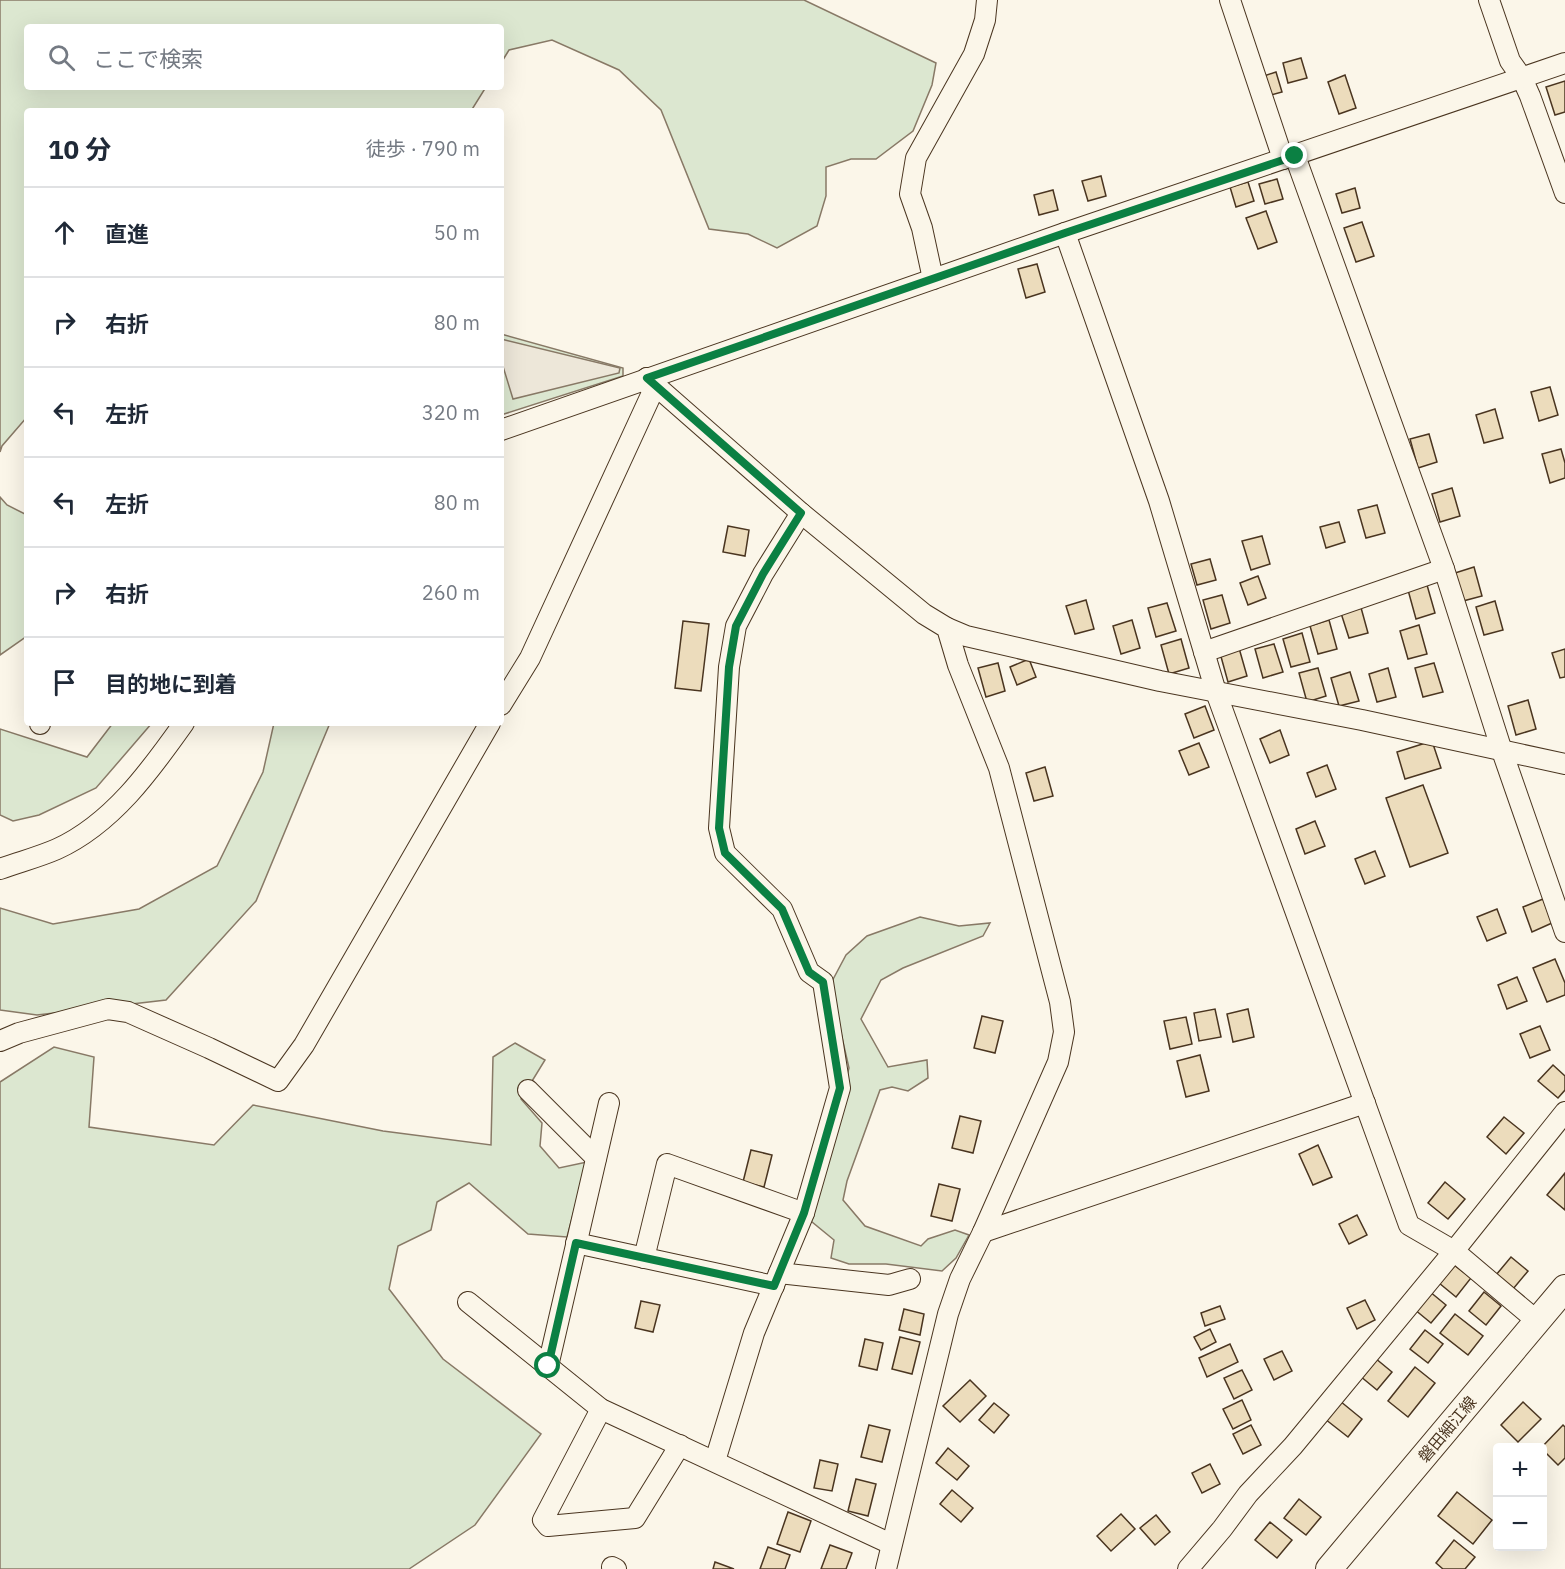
<!DOCTYPE html>
<html lang="ja">
<head>
<meta charset="utf-8">
<style>
	:root { --surface:#fff; --page:#f2f2f3; --text:#1f2937; --muted:#747a83; --line:#e0e1e3 }
	body { margin:0; font-family:"IBM Plex Sans","Noto Sans JP",sans-serif; background:var(--page); color:var(--text) }
	.controls { position:absolute; right:18px; bottom:18px; display:grid; overflow:hidden; border-radius:6px; box-shadow:0 6px 24px #0002 }
	.controls button { width:54px; height:54px; display:grid; place-items:center; padding:0; border:0; border-bottom:2px solid var(--line); background:var(--surface); color:var(--text); font:30px sans-serif }
	.stop { position:absolute; width:18px; height:18px; margin:-14px; border:4px solid #0b8043; border-radius:50%; background:#fff }
	.stop.end { background:#0b8043; border-color:#fff; box-shadow:0 2px 6px #0008 }
	.list { margin:0; padding:0; list-style:none }
	h2 { display:flex; justify-content:space-between; align-items:center; height:78px; margin:0; padding:0 24px; font-size:26px }
	h2 small { font-size:20px; font-weight:400; color:var(--muted) }
	.list li { display:grid; grid-template-columns:39px 1fr auto; gap:18px; align-items:center; box-sizing:border-box; height:90px; padding:0 24px; border-top:2px solid var(--line) }
	.list b { display:block; font-size:22px; white-space:nowrap }
	.list em { font-size:20px; font-style:normal; color:var(--muted) }
	.icon { flex:none; width:33px; height:33px; fill:none; stroke:currentColor; stroke-width:2; stroke-linecap:round; stroke-linejoin:round }
	.map { position:relative; flex:none; width:1565px; height:1569px; overflow:hidden }
	.search { position:absolute; background:var(--surface); box-shadow:0 6px 24px #0002; left:24px; top:24px; width:480px; height:66px; display:flex; align-items:center; gap:15px; box-sizing:border-box; padding:0 21px; border-radius:6px; color:var(--muted); font-size:22px }
	.panel { position:absolute; background:var(--surface); box-shadow:0 6px 24px #0002; left:24px; top:108px; width:480px; height:618px; border-radius:6px }
	.map>svg:first-child { display:block }
	.green { fill:#dce7d0; stroke:#887966; stroke-width:1.5 }
	.parking { fill:#ede7d9; stroke:#887966; stroke-width:1.5 }
	.building { fill:#ecdcbc; stroke:#4a3520; stroke-width:1.5 }
	.lines { fill:none; stroke-linecap:round; stroke-linejoin:round }
	.minor-casing { stroke:#4a3520; stroke-width:22 }
	.major-casing { stroke:#4a3520; stroke-width:28 }
	.minor { stroke:#fbf6e9; stroke-width:20 }
	.major { stroke:#fbf6e9; stroke-width:26 }
	.route { stroke:#0b8043; stroke-width:8 }
	.labels { text-anchor:middle; dominant-baseline:central; stroke-width:4.5; stroke-linejoin:round; paint-order:stroke }
	.street-label { font-size:16px; fill:#4a3520; stroke:#fbf6e9 }
</style>
</head>
<body>
<div class="map">
<svg width="1565" height="1569" viewBox="0 0 1565 1569">
	<rect width="100%" height="100%" fill="#fbf6e9"/>
	<g class="green">
		<path d="M0,0H804L936,63L932,85L913,131L876,159H851L826,167V196L817,226L777,248L748,234L709,229L661,110L619,70L552,40L509,50L501,63V27H27V87H486L471,111H27V417L2,446L0,452Z"/>
		<path d="M501,334L623,368V376L501,415Z"/>
		<path d="M0,497L7,505L27,515V636L0,655Z"/>
		<path d="M113,723H152L96,788L39,815L13,821L0,815V729L87,757Z"/>
		<path d="M274,723H330L256,901L166,1000L37,1015L0,1010V908L53,924L139,909L217,866L263,772Z"/>
		<path d="M920,917L959,926L990,923L983,936L903,968L881,980L861,1019L888,1067L927,1060L928,1078L908,1091L892,1087L880,1090L847,1181L843,1200L865,1226L921,1246L928,1239L955,1230L969,1235L956,1258L942,1271L886,1264H849L831,1258L834,1240L806,1217L821,1175L849,1068L830,985L846,955L867,936Z"/>
		<path d="M515,1043L545,1060L521,1099L542,1123L540,1146L559,1168L587,1162L567,1237L528,1234L469,1183L437,1202L431,1230L398,1246L389,1289L443,1359L541,1434L475,1525L409,1569H0V1082L54,1047L94,1057L89,1127L214,1145L253,1105L383,1131L491,1145L493,1057Z"/>
	</g>
	<path class="parking" d="M501,339L620,368L619,373L513,399L501,360Z"/>
	<g class="building">
		<path d="M1301,58L1307,78L1288,83L1283,63Z"/>
		<path d="M1276,72L1282,92L1264,97L1258,78Z"/>
		<path d="M1345,75L1356,108L1339,114L1328,82Z"/>
		<path d="M1565,81V112L1555,115L1546,87Z"/>
		<path d="M1101,176L1106,196L1088,201L1082,181Z"/>
		<path d="M1277,179L1283,199L1265,204L1259,184Z"/>
		<path d="M1248,182L1254,201L1236,207L1230,187Z"/>
		<path d="M1355,188L1360,208L1342,213L1336,194Z"/>
		<path d="M1053,190L1058,210L1039,215L1034,195Z"/>
		<path d="M1266,211L1277,242L1258,249L1246,218Z"/>
		<path d="M1362,222L1374,256L1356,262L1344,228Z"/>
		<path d="M1037,264L1045,292L1026,298L1018,269Z"/>
		<path d="M1550,387L1558,415L1539,421L1531,392Z"/>
		<path d="M1495,409L1503,438L1484,443L1476,415Z"/>
		<path d="M1429,434L1437,462L1418,468L1410,439Z"/>
		<path d="M1561,449L1565,463V478L1550,483L1542,454Z"/>
		<path d="M1452,488L1460,516L1440,522L1432,494Z"/>
		<path d="M1377,505L1385,533L1366,538L1358,510Z"/>
		<path d="M1339,522L1345,542L1326,548L1320,527Z"/>
		<path d="M728,526L749,530L745,556L723,552Z"/>
		<path d="M1262,536L1270,564L1251,570L1242,541Z"/>
		<path d="M1210,559L1216,580L1197,585L1191,564Z"/>
		<path d="M1474,567L1482,596L1463,601L1455,573Z"/>
		<path d="M1258,576L1266,598L1248,605L1240,583Z"/>
		<path d="M1427,585L1435,613L1416,619L1408,590Z"/>
		<path d="M1222,595L1230,623L1211,629L1203,600Z"/>
		<path d="M1086,600L1094,629L1075,634L1066,606Z"/>
		<path d="M1495,601L1503,630L1484,635L1476,607Z"/>
		<path d="M1167,603L1176,631L1156,637L1148,608Z"/>
		<path d="M1360,604L1368,633L1349,638L1340,610Z"/>
		<path d="M1132,620L1140,648L1121,654L1113,626Z"/>
		<path d="M1329,620L1337,649L1318,654L1310,626Z"/>
		<path d="M683,621L709,624L701,691L675,688Z"/>
		<path d="M1419,625L1427,654L1408,659L1400,631Z"/>
		<path d="M1302,633L1310,662L1291,667L1283,639Z"/>
		<path d="M1181,639L1189,668L1169,674L1161,645Z"/>
		<path d="M1274,644L1283,672L1263,678L1255,649Z"/>
		<path d="M1239,648L1247,676L1228,682L1220,653Z"/>
		<path d="M1565,649V677L1560,678L1552,653Z"/>
		<path d="M1029,659L1036,677L1017,685L1010,667Z"/>
		<path d="M998,663L1005,691L986,697L978,668Z"/>
		<path d="M1434,663L1443,692L1423,697L1415,668Z"/>
		<path d="M1318,668L1326,696L1307,702L1299,673Z"/>
		<path d="M1388,668L1396,697L1377,702L1369,674Z"/>
		<path d="M1350,672L1359,701L1339,706L1331,678Z"/>
		<path d="M1528,700L1536,729L1516,735L1508,706Z"/>
		<path d="M1205,706L1214,730L1194,738L1185,714Z"/>
		<path d="M1280,730L1289,755L1270,763L1260,739Z"/>
		<path d="M1432,741L1441,768L1405,779L1397,752Z"/>
		<path d="M1199,743L1209,767L1189,775L1179,751Z"/>
		<path d="M1327,765L1336,789L1316,797L1307,773Z"/>
		<path d="M1045,767L1053,796L1034,801L1026,773Z"/>
		<path d="M1423,785L1448,853L1410,867L1386,798Z"/>
		<path d="M1315,821L1325,846L1305,854L1296,829Z"/>
		<path d="M1375,851L1385,876L1365,884L1355,859Z"/>
		<path d="M1543,899L1552,923L1532,932L1523,907Z"/>
		<path d="M1497,909L1506,933L1487,941L1477,917Z"/>
		<path d="M1555,959L1565,983V995L1547,1002L1533,968Z"/>
		<path d="M1517,977L1527,1001L1507,1009L1498,985Z"/>
		<path d="M1215,1009L1221,1037L1199,1041L1194,1013Z"/>
		<path d="M1248,1009L1254,1037L1233,1042L1227,1014Z"/>
		<path d="M982,1016L1003,1021L995,1053L974,1048Z"/>
		<path d="M1186,1017L1192,1044L1170,1049L1164,1021Z"/>
		<path d="M1540,1026L1550,1050L1530,1058L1520,1034Z"/>
		<path d="M1200,1055L1209,1091L1186,1097L1177,1061Z"/>
		<path d="M1553,1065L1565,1076V1090L1558,1098L1538,1081Z"/>
		<path d="M960,1116L981,1121L973,1153L952,1148Z"/>
		<path d="M1504,1117L1524,1133L1506,1154L1487,1137Z"/>
		<path d="M1318,1145L1332,1177L1313,1185L1299,1154Z"/>
		<path d="M751,1150L772,1155L764,1187L743,1182Z"/>
		<path d="M1565,1173V1210L1547,1195Z"/>
		<path d="M1445,1182L1465,1199L1448,1219L1428,1203Z"/>
		<path d="M939,1184L960,1189L952,1221L931,1216Z"/>
		<path d="M1357,1215L1367,1235L1349,1244L1339,1224Z"/>
		<path d="M1511,1257L1528,1271L1513,1289L1496,1275Z"/>
		<path d="M1454,1265L1471,1278L1456,1297L1439,1283Z"/>
		<path d="M1429,1291L1446,1305L1431,1323L1414,1309Z"/>
		<path d="M1484,1292L1501,1306L1486,1325L1469,1311Z"/>
		<path d="M1365,1300L1375,1320L1357,1329L1347,1308Z"/>
		<path d="M641,1301L660,1305L653,1332L635,1328Z"/>
		<path d="M1220,1306L1225,1319L1205,1326L1201,1313Z"/>
		<path d="M904,1309L924,1314L920,1335L899,1330Z"/>
		<path d="M1455,1314L1483,1336L1468,1355L1440,1333Z"/>
		<path d="M1210,1329L1216,1342L1201,1350L1194,1337Z"/>
		<path d="M1425,1330L1443,1344L1428,1363L1410,1349Z"/>
		<path d="M900,1337L920,1342L912,1374L892,1369Z"/>
		<path d="M865,1339L883,1343L877,1370L859,1366Z"/>
		<path d="M1230,1344L1238,1362L1207,1377L1199,1358Z"/>
		<path d="M1282,1351L1292,1371L1274,1380L1264,1359Z"/>
		<path d="M1375,1358L1392,1372L1377,1390L1360,1376Z"/>
		<path d="M1415,1367L1435,1383L1408,1417L1388,1401Z"/>
		<path d="M1242,1370L1252,1390L1234,1399L1224,1378Z"/>
		<path d="M970,1380L986,1396L960,1422L943,1406Z"/>
		<path d="M1242,1400L1251,1420L1233,1429L1223,1409Z"/>
		<path d="M1340,1401L1362,1419L1348,1437L1325,1419Z"/>
		<path d="M1523,1402L1541,1419L1518,1442L1501,1425Z"/>
		<path d="M994,1403L1009,1415L994,1433L979,1420Z"/>
		<path d="M869,1425L890,1430L882,1462L861,1457Z"/>
		<path d="M1251,1425L1261,1445L1243,1454L1233,1434Z"/>
		<path d="M1563,1425L1565,1427V1458L1558,1465L1541,1448Z"/>
		<path d="M948,1448L969,1466L957,1480L936,1463Z"/>
		<path d="M820,1460L838,1464L832,1491L814,1488Z"/>
		<path d="M1210,1464L1220,1484L1202,1493L1192,1473Z"/>
		<path d="M856,1479L876,1484L868,1516L848,1511Z"/>
		<path d="M952,1490L973,1508L961,1522L940,1504Z"/>
		<path d="M1457,1492L1492,1520L1473,1544L1438,1516Z"/>
		<path d="M1299,1499L1321,1517L1306,1535L1284,1518Z"/>
		<path d="M788,1512L811,1521L800,1552L777,1544Z"/>
		<path d="M1121,1514L1135,1529L1111,1551L1097,1536Z"/>
		<path d="M1156,1515L1170,1532L1155,1545L1140,1528Z"/>
		<path d="M1270,1522L1292,1540L1277,1558L1255,1540Z"/>
		<path d="M1454,1540L1475,1557L1465,1569H1443L1436,1563Z"/>
		<path d="M830,1545L852,1553L846,1569H821Z"/>
		<path d="M768,1547L790,1555L785,1569H760Z"/>
		<path d="M715,1562L734,1569H713Z"/>
	</g>
	<g class="lines">
		<g class="minor-casing">
			<g id="minor">
				<path d="M1230,0L1283,159"/>
				<path d="M1489,0L1510,61L1522,78L1530,96L1565,193"/>
				<path d="M1295,156L1444,569L1502,751L1565,932"/>
				<path d="M1065,233L1159,501L1216,692L1409,1225L1454,1251L1537,1321"/>
				<path d="M933,279L922,228L910,194L916,158L974,54L985,20L987,0"/>
				<path d="M647,378L801,513L924,614L947,628L958,665L999,768L1060,1002L1064,1032L1058,1062L983,1232L960,1279L948,1314L886,1569"/>
				<path d="M501,430L1065,233L1565,63"/>
				<path d="M947,628L966,636L1160,681L1362,720L1565,764"/>
				<path d="M1204,652L1444,569"/>
				<path d="M501,705L530,658L652,393L647,378"/>
				<path d="M40,724V723"/>
				<path d="M0,869C19,862 39,857 57,849C112,824 150,771 184,723"/>
				<path d="M0,1041L19,1033L108,1009L128,1012L209,1048L278,1081L304,1045L490,723"/>
				<path d="M528,1090L596,1158"/>
				<path d="M983,1232L1365,1103"/>
				<path d="M576,1243L774,1286"/>
				<path d="M644,1258L667,1164L804,1213"/>
				<path d="M779,1273L889,1285L910,1279"/>
				<path d="M468,1302L601,1409L891,1544"/>
				<path d="M548,1366L609,1103"/>
				<path d="M601,1409L543,1520L548,1526L635,1518L680,1445"/>
				<path d="M715,1461L754,1333L804,1213L840,1088L823,982L809,972L782,909L725,853L719,828L729,667L736,626L763,574L801,513"/>
				<path d="M612,1567L616,1569"/>
				<path d="M1188,1569L1222,1529L1248,1494L1293,1446L1454,1251L1565,1112"/>
			</g>
		</g>
		<g class="major-casing">
			<path id="major" d="M1329,1569L1565,1288"/>
		</g>
		<use href="#minor" class="minor"/>
		<use href="#major" class="major"/>
	</g>
	<g class="lines">
		<path class="route" d="M548,1366L576,1243L774,1286L804,1213L840,1088L823,982L809,972L782,909L725,853L719,828L729,667L736,626L763,574L801,513L647,378L1065,233L1295,156"/>
	</g>
	<g class="labels">
		<g class="street-label">
			<text transform="translate(1447 1429) rotate(-50)">磐田細江線</text>
		</g>
	</g>
</svg>
<div class="controls">
<button>+</button>
<button>−</button>
</div>
<div class="stop" style="left:548px;top:1366px"></div>
<div class="stop end" style="left:1295px;top:156px"></div>
<div class="search"><svg class="icon" aria-label="search" viewBox="0 0 24 24"><circle cx="10" cy="10" r="6"/><path d="M15 15l6 6"/></svg>ここで検索</div>
<section class="panel">
<h2>10 分<small>徒歩 · 790 m</small></h2>
<ul class="list">
<li><svg class="icon" aria-label="ahead" viewBox="0 0 24 24"><path d="M12 20V5M6 11l6-6 6 6"/></svg><div><b>直進</b></div><em>50 m</em></li>
<li><svg class="icon" aria-label="right" viewBox="0 0 24 24"><path d="M7 20v-9h11M14 6l5 5-5 5"/></svg><div><b>右折</b></div><em>80 m</em></li>
<li><svg class="icon" aria-label="left" viewBox="0 0 24 24"><path d="M17 20v-9H6M10 6l-5 5 5 5"/></svg><div><b>左折</b></div><em>320 m</em></li>
<li><svg class="icon" aria-label="left" viewBox="0 0 24 24"><path d="M17 20v-9H6M10 6l-5 5 5 5"/></svg><div><b>左折</b></div><em>80 m</em></li>
<li><svg class="icon" aria-label="right" viewBox="0 0 24 24"><path d="M7 20v-9h11M14 6l5 5-5 5"/></svg><div><b>右折</b></div><em>260 m</em></li>
<li><svg class="icon" aria-label="arrive" viewBox="0 0 24 24"><path d="M6 21V4h12l-3 4 3 4H6"/></svg><div><b>目的地に到着</b></div></li>
</ul>
</section>
</div>
</body>
</html>
